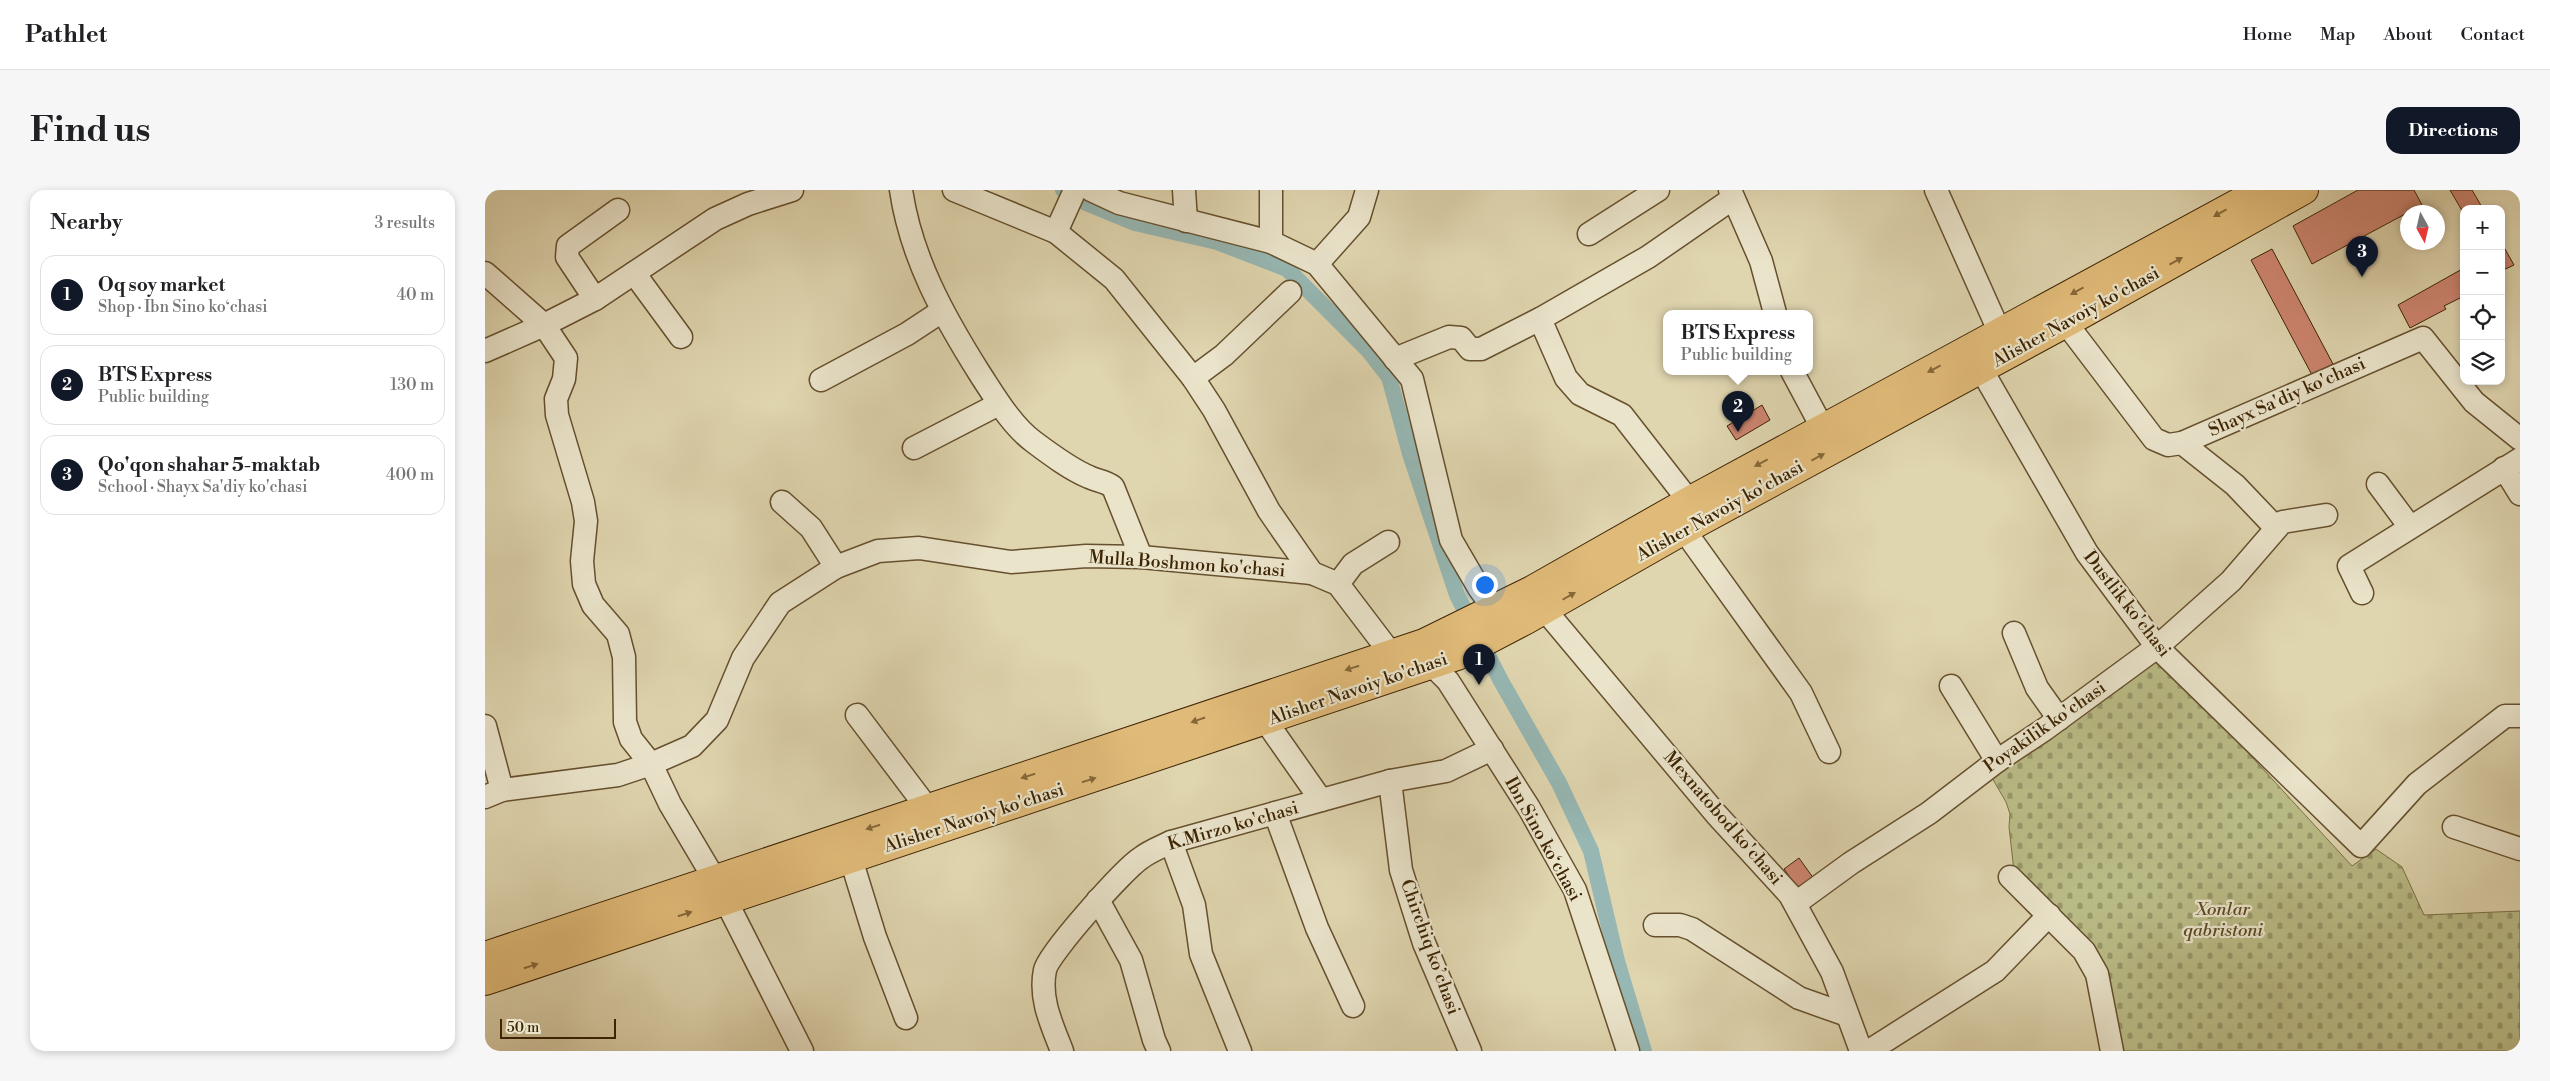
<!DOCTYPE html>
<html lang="en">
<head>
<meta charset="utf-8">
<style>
	:root { --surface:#fff; --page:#f6f6f6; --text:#202124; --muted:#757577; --line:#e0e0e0; --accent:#111827 }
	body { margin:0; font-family:"Libre Bodoni",serif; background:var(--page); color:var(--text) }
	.controls { position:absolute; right:15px; top:15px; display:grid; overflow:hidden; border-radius:10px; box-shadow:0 2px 8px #0003 }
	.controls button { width:45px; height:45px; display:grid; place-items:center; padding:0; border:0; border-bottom:1px solid var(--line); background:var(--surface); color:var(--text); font:25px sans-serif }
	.compass { position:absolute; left:1915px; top:15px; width:45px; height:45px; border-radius:50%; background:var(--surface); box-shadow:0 2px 8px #0003; rotate:172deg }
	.scale { position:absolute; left:15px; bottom:12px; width:116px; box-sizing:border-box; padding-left:5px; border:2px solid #3d2403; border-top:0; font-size:14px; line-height:18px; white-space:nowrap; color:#3d2403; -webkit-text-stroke:4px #eae4cb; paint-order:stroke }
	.you { position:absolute; left:999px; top:394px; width:18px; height:18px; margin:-12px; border:4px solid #fff; border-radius:50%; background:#1a73e8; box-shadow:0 0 0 8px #1a73e833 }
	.badge { display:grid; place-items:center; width:32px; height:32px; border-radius:50%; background:var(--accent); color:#fff; font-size:16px; font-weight:700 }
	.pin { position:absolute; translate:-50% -41px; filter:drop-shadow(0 1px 2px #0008) }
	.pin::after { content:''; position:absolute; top:26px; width:18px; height:15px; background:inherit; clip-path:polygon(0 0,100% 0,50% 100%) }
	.popup { position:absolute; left:1178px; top:120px; width:150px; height:65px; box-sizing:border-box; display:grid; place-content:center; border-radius:10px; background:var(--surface); filter:drop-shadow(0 1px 4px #0005); font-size:16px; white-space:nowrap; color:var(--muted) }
	.popup b { font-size:19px; color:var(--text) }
	.popup::after { content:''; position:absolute; left:50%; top:100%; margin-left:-10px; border:10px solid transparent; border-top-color:var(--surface) }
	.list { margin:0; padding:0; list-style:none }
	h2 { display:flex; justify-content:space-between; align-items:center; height:65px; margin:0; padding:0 20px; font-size:21px }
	h2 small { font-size:16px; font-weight:400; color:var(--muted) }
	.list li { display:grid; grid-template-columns:32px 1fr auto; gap:15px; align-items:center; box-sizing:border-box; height:80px; margin:0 10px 10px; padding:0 10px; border:1px solid var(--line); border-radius:15px }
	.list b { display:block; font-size:19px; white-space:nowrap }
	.list p { margin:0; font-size:16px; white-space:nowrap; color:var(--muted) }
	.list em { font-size:16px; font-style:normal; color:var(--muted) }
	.icon { flex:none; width:28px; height:28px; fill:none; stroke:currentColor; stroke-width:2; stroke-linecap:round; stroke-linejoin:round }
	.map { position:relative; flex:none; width:2035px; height:861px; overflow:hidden; border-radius:15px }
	header { display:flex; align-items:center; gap:30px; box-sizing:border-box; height:70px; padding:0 25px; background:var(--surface); border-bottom:1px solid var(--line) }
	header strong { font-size:24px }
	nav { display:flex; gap:28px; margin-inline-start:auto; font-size:18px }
	.intro { display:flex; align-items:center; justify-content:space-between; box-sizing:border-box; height:120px; padding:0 30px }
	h1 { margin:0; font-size:35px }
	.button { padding:12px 22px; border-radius:15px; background:var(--accent); color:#fff; font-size:18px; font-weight:700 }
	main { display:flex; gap:30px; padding:0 30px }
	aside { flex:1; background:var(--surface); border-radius:15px; box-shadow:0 2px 8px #0003 }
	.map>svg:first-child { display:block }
	.cemetery { fill:url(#cemetery-stones); stroke:#7b7044 }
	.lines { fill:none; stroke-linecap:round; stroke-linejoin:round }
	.canal { stroke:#96b7b3; stroke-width:16 }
	.building { fill:#cd8570; stroke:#3d2403 }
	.minor-casing { stroke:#66502e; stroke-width:25 }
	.major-casing { stroke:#3d2403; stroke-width:30 }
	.minor { stroke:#eae4cb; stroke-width:22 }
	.major { stroke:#e0ba78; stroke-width:28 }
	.oneway { fill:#866838 }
	.labels { text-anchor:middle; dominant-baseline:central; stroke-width:4.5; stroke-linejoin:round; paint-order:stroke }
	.street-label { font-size:18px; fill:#3d2403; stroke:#eae4cb }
	.park-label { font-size:18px; font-style:italic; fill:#5c4a24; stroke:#eae4cb }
</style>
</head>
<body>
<header>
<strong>Pathlet</strong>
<nav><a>Home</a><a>Map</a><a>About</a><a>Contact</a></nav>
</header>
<div class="intro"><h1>Find us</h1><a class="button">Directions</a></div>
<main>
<aside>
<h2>Nearby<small>3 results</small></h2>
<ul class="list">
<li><span class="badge">1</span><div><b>Oq soy market</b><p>Shop · Ibn Sino ko‘chasi</p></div><em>40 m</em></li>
<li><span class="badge">2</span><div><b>BTS Express</b><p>Public building</p></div><em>130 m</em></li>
<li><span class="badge">3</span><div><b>Qo'qon shahar 5-maktab</b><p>School · Shayx Sa'diy ko'chasi</p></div><em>400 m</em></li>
</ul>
</aside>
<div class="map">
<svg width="2035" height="861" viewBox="0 0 2035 861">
	<defs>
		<pattern id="cemetery-stones" width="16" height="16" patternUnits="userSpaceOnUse" patternTransform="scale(1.25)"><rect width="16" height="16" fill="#b9bb86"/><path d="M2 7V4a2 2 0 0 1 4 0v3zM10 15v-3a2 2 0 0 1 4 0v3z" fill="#98986b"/></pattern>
	</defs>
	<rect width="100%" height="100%" fill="#dfd5af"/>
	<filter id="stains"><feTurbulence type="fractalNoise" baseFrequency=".004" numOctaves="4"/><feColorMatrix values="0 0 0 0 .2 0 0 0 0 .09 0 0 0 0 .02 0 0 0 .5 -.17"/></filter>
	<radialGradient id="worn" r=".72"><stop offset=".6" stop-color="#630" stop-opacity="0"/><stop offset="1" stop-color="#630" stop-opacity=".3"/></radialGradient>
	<path class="cemetery" d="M1676,468L1867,676L1891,659L1917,677L1939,725L2035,721V861H1633L1619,784L1529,681L1524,637L1525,624L1521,612L1506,586Z"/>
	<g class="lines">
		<path class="canal" d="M578,0L587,7L650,33L732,52L802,79L883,160L904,187L925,264L972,405L1016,491L1074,593L1106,661L1132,771L1159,861"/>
	</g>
	<g class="building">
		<path d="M1873,0H1929L1937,15L1827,74L1808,36Z"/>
		<path d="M1965,0H1987L1998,19H1979V24Z"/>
		<path d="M2016,52L2029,75L2016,81Z"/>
		<path d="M1787,59L1848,174L1827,185L1766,70Z"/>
		<path d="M1979,78V106L1959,116L1961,119L1925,138L1913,115Z"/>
		<path d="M1277,215L1285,230L1251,250L1242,236Z"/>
		<path d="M1314,668L1329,689L1314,700L1299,679Z"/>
	</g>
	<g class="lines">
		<g class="minor-casing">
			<g id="minor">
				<path d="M416,0C426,68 459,127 495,184C510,207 527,236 549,252C565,264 585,279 604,287C612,291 620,291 628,297L656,367"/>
				<path d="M469,0L571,42L629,89L708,188L729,220L784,321L827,383L853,394L907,465L912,478"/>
				<path d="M606,0L634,13L786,52L832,74L927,189L966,350L994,398L1010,420"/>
				<path d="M699,0L701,31"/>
				<path d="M1245,0L1276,71L1290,123"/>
				<path d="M1451,0L1515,143"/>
				<path d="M571,42L590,0"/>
				<path d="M1104,44L1173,0"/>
				<path d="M786,52V0"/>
				<path d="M832,74L874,27L882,0"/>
				<path d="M0,83L59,135L81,168L79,189L71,209L72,225L98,312L101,331L97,371L99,394L108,415L133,444L139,467L140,532L146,549L166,574L185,614L230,690"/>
				<path d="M149,83L196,147"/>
				<path d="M110,109L82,67L83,56L133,20"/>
				<path d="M1055,129L1163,67L1247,9"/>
				<path d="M1581,133L1669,249L1683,255L1697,253L1938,148L1989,212L2035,249"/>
				<path d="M0,161L59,135L110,109L230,29L263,14L307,0"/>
				<path d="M910,169L964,147L976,148L985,159H996L1055,129L1081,188L1095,204L1137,225L1204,311"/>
				<path d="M1496,179L1602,363L1672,457L1876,656L1932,594L2020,526H2035"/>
				<path d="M1307,181L1338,239"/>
				<path d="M708,188L739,165L805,102"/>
				<path d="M336,190L422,144L457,121"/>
				<path d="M1697,253L1750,295L1791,338"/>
				<path d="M429,258L514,214"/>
				<path d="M2019,278L2035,304"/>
				<path d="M1893,294L1925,337"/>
				<path d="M297,312L326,338L351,377"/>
				<path d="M1199,340L1316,503L1344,562"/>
				<path d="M853,394L868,374L903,352"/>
				<path d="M1877,403L1864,376L2035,269"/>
				<path d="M1060,420L1231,624L1305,705L1347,782L1376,861"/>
				<path d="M1529,443L1552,498L1574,529"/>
				<path d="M942,461L947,475L963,491L1044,618L1090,700L1143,861"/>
				<path d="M1466,496L1512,571"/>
				<path d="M372,525L443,619"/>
				<path d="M780,530L836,610"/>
				<path d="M0,536L17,600"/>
				<path d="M905,591L916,680L939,753L985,861"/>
				<path d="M0,607L17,600L133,585L166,574L207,556L232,530L258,468L295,413L351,377L393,361L434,358L526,372L601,366L656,367L827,383"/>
				<path d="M790,623L832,738L868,816"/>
				<path d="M1969,637L2035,659"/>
				<path d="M686,652L709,715L716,764L755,861"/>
				<path d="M366,669L390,747L421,828"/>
				<path d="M1525,687L1599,761L1612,784L1627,861"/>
				<path d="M613,710L646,770L669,850L674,861"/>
				<path d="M241,711L317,861"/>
				<path d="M1311,713L1366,673L1444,623L1512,571L1560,539L1672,457L1746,391L1797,332L1841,325"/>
				<path d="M1170,735H1195L1207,739L1314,808L1362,825"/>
				<path d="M577,861C567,835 554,809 560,780C563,764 639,679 656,668C665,661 676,657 686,652L905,591L961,581L1007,559"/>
				<path d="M1384,861L1510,781L1564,725"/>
			</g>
		</g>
		<g class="major-casing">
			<g id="major">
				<path d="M0,766L939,453L1047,400L1204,311L1777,0"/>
				<path d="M0,791L972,466L1041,430L1199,340L1581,133L1819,0"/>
			</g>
		</g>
		<use href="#minor" class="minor"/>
		<use href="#major" class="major"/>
	</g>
	<defs><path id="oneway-solid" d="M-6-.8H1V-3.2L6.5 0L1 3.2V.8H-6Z" transform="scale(1.25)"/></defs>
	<g class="oneway">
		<use href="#oneway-solid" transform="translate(1735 23) rotate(151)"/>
		<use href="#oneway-solid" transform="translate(1691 71) rotate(-29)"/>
		<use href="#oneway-solid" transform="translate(1592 101) rotate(151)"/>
		<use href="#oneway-solid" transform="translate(1449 179) rotate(152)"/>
		<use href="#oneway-solid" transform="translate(1333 267) rotate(-28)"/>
		<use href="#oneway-solid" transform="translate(1276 273) rotate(152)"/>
		<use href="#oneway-solid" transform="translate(1084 406) rotate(-30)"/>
		<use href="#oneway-solid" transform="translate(867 478) rotate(162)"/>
		<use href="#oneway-solid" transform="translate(713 530) rotate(161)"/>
		<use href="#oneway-solid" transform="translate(543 586) rotate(162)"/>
		<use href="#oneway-solid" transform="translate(604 590) rotate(-18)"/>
		<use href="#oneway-solid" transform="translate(388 637) rotate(162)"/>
		<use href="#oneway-solid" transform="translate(200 724) rotate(-18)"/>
		<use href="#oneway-solid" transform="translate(46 776) rotate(-18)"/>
	</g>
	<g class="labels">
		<g class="street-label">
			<text transform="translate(1591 127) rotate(-29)">Alisher Navoiy ko'chasi</text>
			<text transform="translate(1802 207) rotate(-24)">Shayx Sa'diy ko'chasi</text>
			<text transform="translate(1235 321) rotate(-29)">Alisher Navoiy ko'chasi</text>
			<text transform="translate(702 374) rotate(4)">Mulla Boshmon ko'chasi</text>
			<text transform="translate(1642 414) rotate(52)">Dustlik ko'chasi</text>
			<text transform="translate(873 499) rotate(-19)">Alisher Navoiy ko'chasi</text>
			<text transform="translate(1560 537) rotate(-35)">Poyakilik ko'chasi</text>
			<text transform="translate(489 628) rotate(-18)">Alisher Navoiy ko'chasi</text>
			<text transform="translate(1238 628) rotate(49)">Mexnatobod ko'chasi</text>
			<text transform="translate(748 636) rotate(-16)">K.Mirzo ko'chasi</text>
			<text transform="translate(1058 649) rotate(61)">Ibn Sino ko‘chasi</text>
			<text transform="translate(945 757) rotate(70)">Chirchiq ko’chasi</text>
		</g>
		<g class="park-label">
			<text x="1738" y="719">Xonlar<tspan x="1738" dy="21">qabristoni</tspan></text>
		</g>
	</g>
	<rect width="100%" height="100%" filter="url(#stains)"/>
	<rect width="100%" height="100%" fill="url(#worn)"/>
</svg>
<div class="controls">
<button>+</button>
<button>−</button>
<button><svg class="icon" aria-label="locate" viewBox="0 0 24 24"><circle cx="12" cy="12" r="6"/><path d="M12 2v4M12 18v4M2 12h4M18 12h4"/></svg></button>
<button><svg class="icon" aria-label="layers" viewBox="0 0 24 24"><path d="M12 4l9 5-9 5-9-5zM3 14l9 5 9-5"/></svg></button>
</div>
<svg class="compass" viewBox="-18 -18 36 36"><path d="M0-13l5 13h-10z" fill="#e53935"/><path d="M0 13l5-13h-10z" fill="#757577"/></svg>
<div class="scale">50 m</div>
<div class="you"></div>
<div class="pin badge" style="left:994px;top:495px">1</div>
<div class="pin badge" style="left:1253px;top:242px">2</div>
<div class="popup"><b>BTS Express</b>Public building</div>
<div class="pin badge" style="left:1877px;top:87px">3</div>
</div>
</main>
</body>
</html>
